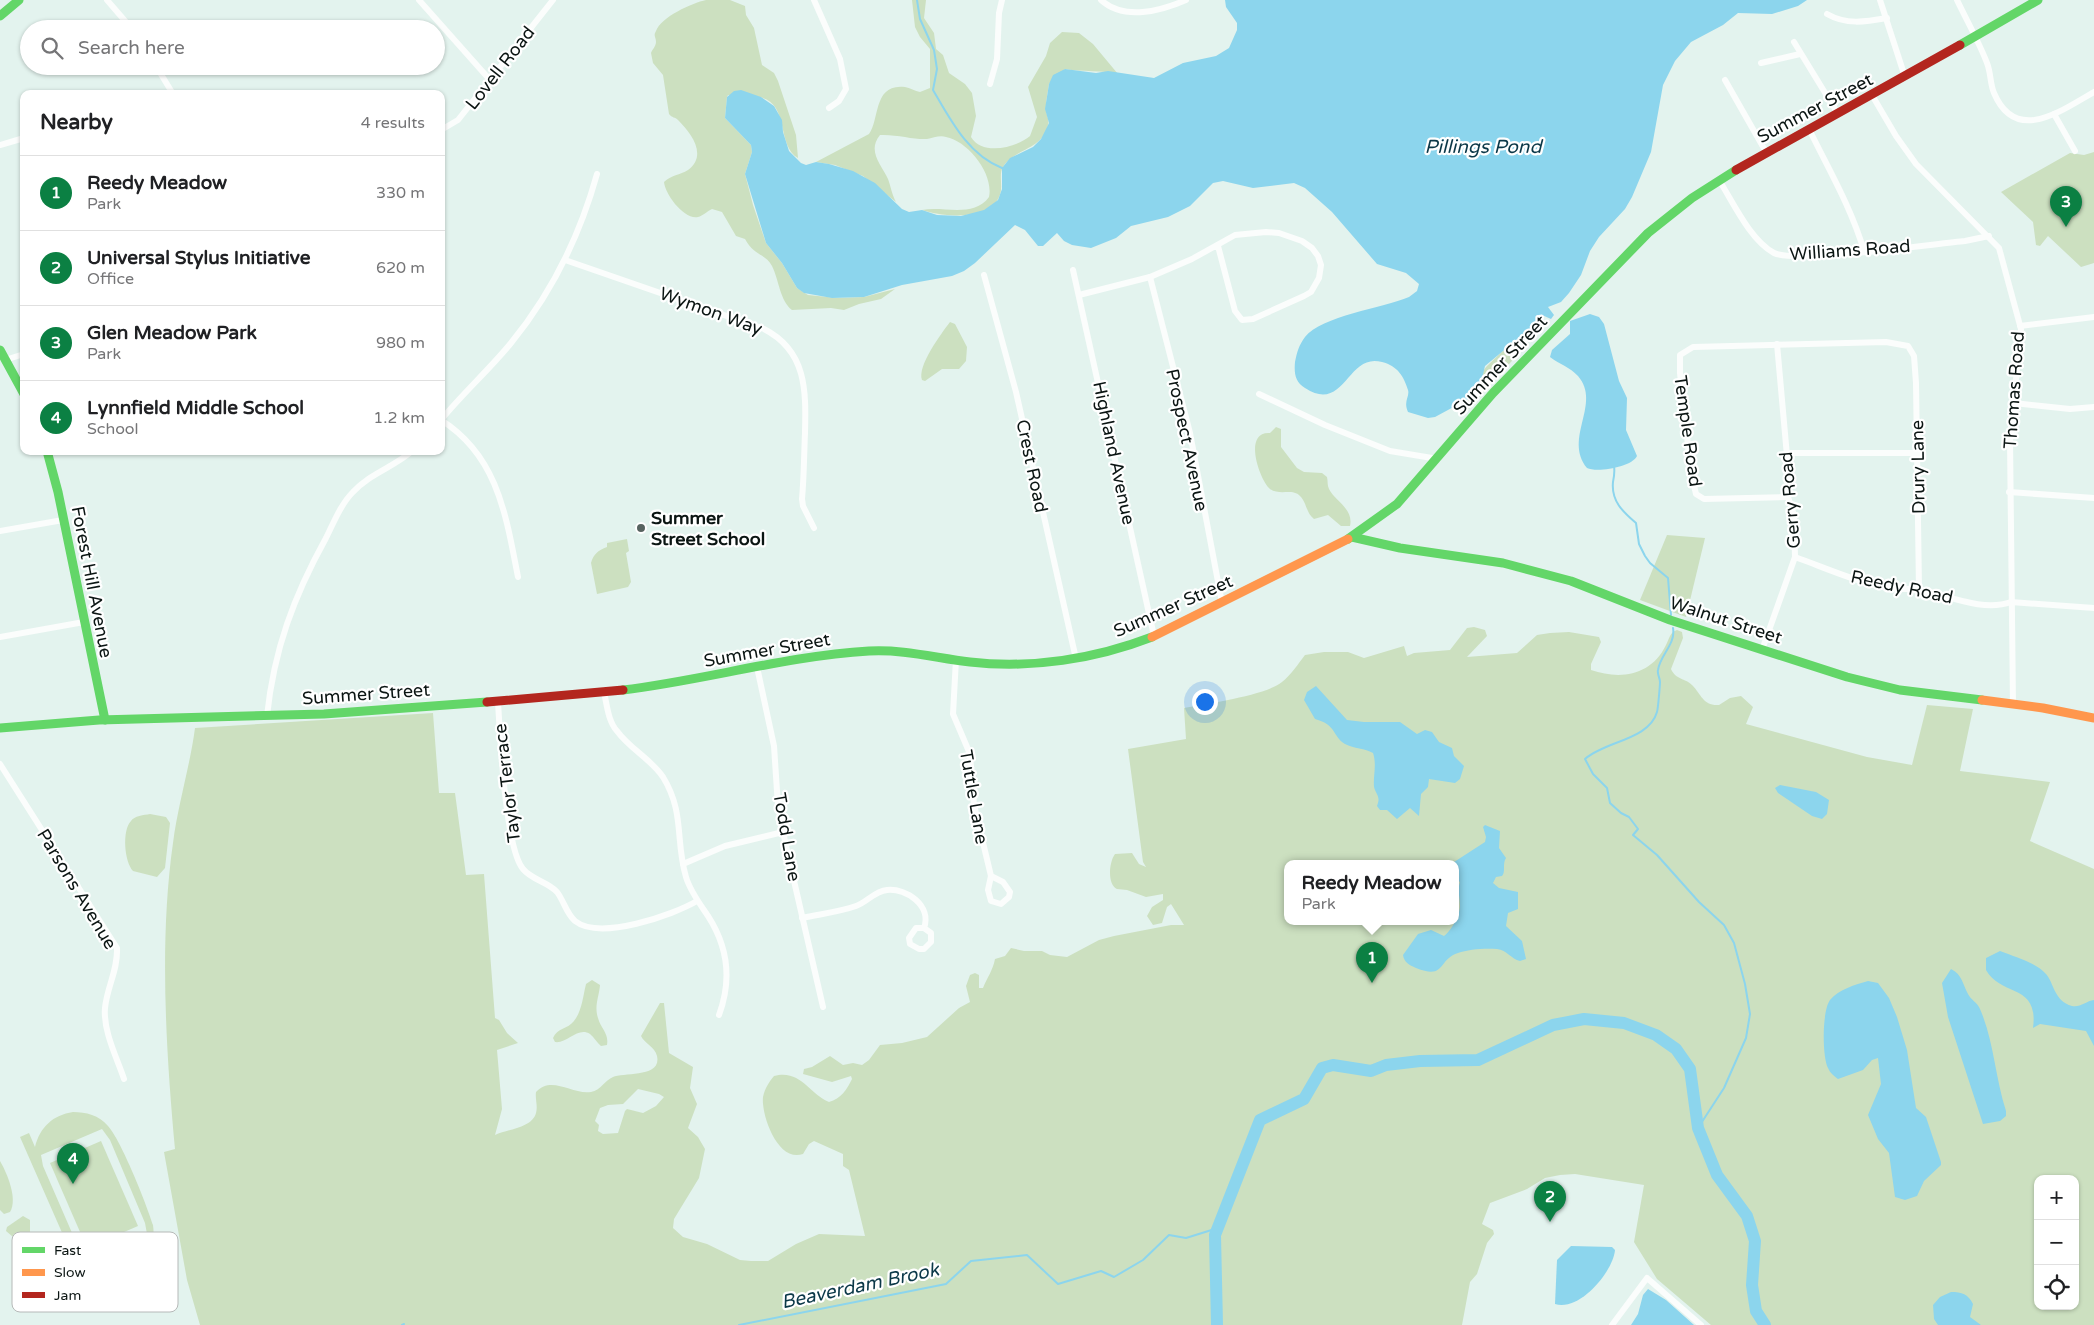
<!DOCTYPE html>
<html lang="en">
<head>
<meta charset="utf-8">
<style>
	:root { --surface:#fff; --page:#f6f6f6; --text:#202124; --muted:#757577; --line:#e0e0e0; --accent:#0b8043 }
	body { margin:0; font-family:"Varela Round",sans-serif; background:var(--page); color:var(--text) }
	.controls { position:absolute; right:15px; bottom:15px; display:grid; overflow:hidden; border-radius:10px; box-shadow:0 1px 4px #0004 }
	.controls button { width:45px; height:45px; display:grid; place-items:center; padding:0; border:0; border-bottom:1px solid var(--line); background:var(--surface); color:var(--text); font:25px sans-serif }
	.you { position:absolute; left:1204px; top:701px; width:18px; height:18px; margin:-12px; border:4px solid #fff; border-radius:50%; background:#1a73e8; box-shadow:0 0 0 8px #1a73e833 }
	.badge { display:grid; place-items:center; width:32px; height:32px; border-radius:50%; background:var(--accent); color:#fff; font-size:16px; font-weight:700 }
	.pin { position:absolute; translate:-50% -41px; filter:drop-shadow(0 1px 2px #0008) }
	.pin::after { content:''; position:absolute; top:26px; width:18px; height:15px; background:inherit; clip-path:polygon(0 0,100% 0,50% 100%) }
	.popup { position:absolute; left:1284px; top:860px; width:175px; height:65px; box-sizing:border-box; display:grid; place-content:center; border-radius:10px; background:var(--surface); filter:drop-shadow(0 1px 4px #0005); font-size:16px; white-space:nowrap; color:var(--muted) }
	.popup b { font-size:19px; color:var(--text) }
	.popup::after { content:''; position:absolute; left:50%; top:100%; margin-left:-10px; border:10px solid transparent; border-top-color:var(--surface) }
	.list { margin:0; padding:0; list-style:none }
	h2 { display:flex; justify-content:space-between; align-items:center; height:65px; margin:0; padding:0 20px; font-size:21px }
	h2 small { font-size:16px; font-weight:400; color:var(--muted) }
	.list li { display:grid; grid-template-columns:32px 1fr auto; gap:15px; align-items:center; box-sizing:border-box; height:75px; padding:0 20px; border-top:1px solid var(--line) }
	.list b { display:block; font-size:19px; white-space:nowrap }
	.list p { margin:0; font-size:16px; white-space:nowrap; color:var(--muted) }
	.list em { font-size:16px; font-style:normal; color:var(--muted) }
	.icon { flex:none; width:28px; height:28px; fill:none; stroke:currentColor; stroke-width:2; stroke-linecap:round; stroke-linejoin:round }
	.map { position:relative; flex:none; width:2094px; height:1325px; overflow:hidden }
	.search { position:absolute; background:var(--surface); box-shadow:0 1px 4px #0004; left:20px; top:20px; width:425px; height:55px; display:flex; align-items:center; gap:12px; box-sizing:border-box; padding:0 18px; border-radius:28px; color:var(--muted); font-size:19px }
	.panel { position:absolute; background:var(--surface); box-shadow:0 1px 4px #0004; left:20px; top:90px; width:425px; height:365px; border-radius:10px }
	.map>svg:first-child { display:block }
	.green { fill:#cce0c0; fill-rule:evenodd }
	.water { fill:#8cd5ed }
	.lines { fill:none; stroke-linecap:round; stroke-linejoin:round }
	.stream { stroke:#8cd5ed; stroke-width:2 }
	.river { stroke:#8cd5ed; stroke-width:12 }
	.street { stroke:#fbfdfc; stroke-width:6 }
	.fast { stroke:#63d668; stroke-width:9 }
	.slow { stroke:#ff974d; stroke-width:9 }
	.jam { stroke:#b3261e; stroke-width:9 }
	.poi-dot { fill:#576360; stroke:#fff; stroke-width:2 }
	.labels { text-anchor:middle; dominant-baseline:central; stroke-width:4.5; stroke-linejoin:round; paint-order:stroke }
	.street-label { font-size:18px; fill:#0b1513; stroke:#fff }
	.poi-label { font-size:18px; font-weight:bold; fill:#0b1513; stroke:#fff; text-anchor:start }
	.water-label { font-size:19px; font-style:italic; fill:#0b3848; stroke:#fff }
	.key { fill:#fff; stroke:#b6b9b8; stroke-width:1 }
	.key-label { font-size:14px; fill:#0b1513 }
</style>
</head>
<body>
<div class="map">
<svg width="2094" height="1325" viewBox="0 0 2094 1325">
	<rect width="100%" height="100%" fill="#e3f3ee"/>
	<g class="green">
		<path d="M706,0H730L745,6L746,15L754,28L762,65L774,73L778,81L796,135L798,158C776,145 790,102 759,97C749,95 738,96 728,95L727,97L725,118L751,145L752,152L745,174L753,205L766,243L782,263L797,288L808,295L837,298L864,297L895,289L881,299L859,304L844,310L831,308L792,310C780,301 779,280 772,266C765,253 754,256 745,239L736,236L722,212L712,209C707,211 703,216 698,217C684,220 665,194 664,182C671,175 680,175 688,170C708,155 691,133 678,120C675,117 672,118 669,114L663,75L653,63L651,53C652,50 656,46 656,42C656,37 653,36 656,31C661,17 692,3 706,0Z"/>
		<path d="M912,0H926L924,18L934,33L936,49L943,55L949,73L965,84L972,93L976,116L971,137C982,156 1016,148 1030,136L1037,117L1028,87L1046,56L1050,43L1062,32L1079,33L1093,44L1118,74C1103,70 1082,72 1065,69L1049,84C1048,91 1046,99 1046,107C1045,113 1050,119 1048,125C1043,150 1013,149 1003,167C998,175 1004,188 999,197C989,221 942,217 922,210C944,206 974,218 989,197C994,174 968,141 946,137C940,135 933,138 927,139C915,140 896,134 880,135C867,151 881,164 888,179C891,187 892,195 896,202L863,176L835,165L816,162L869,134C880,119 873,83 905,87C910,88 915,91 920,92L930,88V49L920,37L915,27Z"/>
		<path d="M2094,152V263L2081,267L2048,236L2040,246L2036,245L2033,222L2001,192L2070,153L2084,155Z"/>
		<path d="M950,322L955,324L967,347L966,361L959,369H942L925,381L922,380C917,366 941,334 950,322Z"/>
		<path d="M1510,344L1519,353L1465,413L1462,411L1463,396L1487,366Z"/>
		<path d="M1276,427L1281,429V447L1297,468L1304,472L1322,473L1327,477C1328,481 1327,485 1329,489C1335,501 1354,509 1350,526H1341L1328,515L1314,519C1306,513 1307,503 1300,496C1292,488 1280,496 1270,489C1260,481 1242,431 1270,433Z"/>
		<path d="M1667,535L1705,538L1686,617L1640,600Z"/>
		<path d="M627,539L629,551L626,553L631,582L628,587L597,594L591,563C593,555 598,550 607,547V543Z"/>
		<path d="M1474,627L1485,630L1487,636L1467,657L1517,653L1537,635L1550,633L1569,632L1599,637L1601,642L1591,664V670C1620,680 1651,676 1666,645C1669,639 1670,632 1677,630L1682,632L1683,638L1671,669C1676,680 1685,678 1692,685C1702,695 1703,706 1719,705L1730,698L1741,696L1753,707L1746,724L1867,757L1912,765L1927,705L1973,709L1960,771L2050,782L2030,841L2094,869V1325H1711L1657,1279L1634,1242L1644,1185L1575,1174L1560,1175L1545,1178L1527,1189L1490,1203L1482,1224L1493,1230L1494,1234L1487,1243L1477,1274L1470,1282L1462,1325H200L187,1280L164,1152L175,1149C166,1051 159,941 173,843C178,804 190,766 195,728L433,713L439,793H455L466,875L484,874L495,1018L499,1020L507,1033L518,1043L497,1050L502,1109L495,1135C508,1129 532,1128 536,1113C538,1106 535,1099 536,1092C552,1075 572,1095 591,1092C601,1090 604,1081 613,1077C623,1072 662,1078 657,1056C655,1047 644,1043 641,1036L660,1003H664L669,1053L693,1067L690,1088L697,1104L688,1128L698,1137L705,1149L699,1178L674,1219L673,1228L683,1237L707,1244L740,1260L751,1261H768L796,1244L819,1234L865,1236L849,1170L843,1166V1154L814,1141L809,1144L803,1154C778,1163 761,1115 763,1097C765,1088 769,1082 774,1076C801,1069 809,1094 829,1102C841,1099 847,1089 852,1079L851,1076L832,1082L803,1074L804,1069L812,1067L830,1056L843,1065L853,1063L862,1065L869,1060L880,1045L902,1043L927,1037L959,1008L970,1002L966,986L970,975L975,973L979,975V988H983C987,978 993,970 995,959L1005,956L1011,948L1024,951H1042L1050,955L1067,957L1099,940L1114,936L1171,925H1184L1171,904L1167,907L1162,923L1153,925L1147,916L1152,907L1163,900V894L1146,897L1127,890L1117,889C1107,884 1109,862 1115,854L1132,853L1139,864L1146,867L1143,862L1128,749L1186,739L1184,708C1208,703 1264,696 1282,682C1291,675 1298,664 1305,655L1324,652H1348L1364,658L1404,646L1407,656L1414,653L1450,650L1467,628ZM1288,864H1456V922H1288ZM638,1089L659,1094L664,1097L656,1106L643,1113L627,1109L625,1111L618,1133L603,1134L598,1131L599,1125L595,1121L600,1108L608,1105L623,1104ZM2038,1179H2075V1306H2038Z"/>
		<path d="M150,814L166,817L170,823L165,868L157,877L133,871C124,861 122,830 131,821C134,816 144,815 150,814Z"/>
		<path d="M592,980L600,985C599,997 594,1006 598,1018C601,1029 609,1033 607,1045L601,1046C597,1043 594,1037 590,1034C578,1026 567,1044 555,1042L553,1038C557,1028 568,1029 574,1021C582,1011 583,996 586,984Z"/>
		<path d="M73,1112C86,1112 99,1115 108,1126C121,1140 147,1205 153,1225C159,1266 116,1291 84,1267L78,1269L20,1137L29,1133L35,1147C40,1127 53,1115 73,1112ZM102,1129L110,1140L145,1223L147,1234L87,1260L79,1249L43,1166L41,1155Z"/>
		<path d="M101,1141L138,1226L87,1248L50,1163Z"/>
		<path d="M0,1161C7,1173 18,1199 10,1212L4,1214L0,1210Z"/>
		<path d="M23,1216L30,1220V1232L52,1253L68,1294L66,1300L52,1299L40,1268L25,1247L6,1231L7,1227Z"/>
	</g>
	<g class="water">
		<path d="M1225,0H1807L1798,6L1772,14L1738,13L1723,25L1691,42L1675,61L1663,85L1651,152L1632,197L1625,209L1599,237L1590,251L1581,275L1569,293L1561,302L1548,307L1554,315L1551,319L1542,315L1523,343L1503,351L1485,366L1480,387L1472,397L1435,417L1428,418L1408,412C1403,401 1410,397 1408,390C1404,377 1398,366 1382,362C1347,352 1345,414 1305,388C1295,382 1294,373 1295,362C1297,352 1299,345 1305,337C1321,316 1383,308 1409,297L1417,291L1419,284L1406,273L1377,264L1332,212L1305,188L1294,183L1253,188L1223,181L1213,183L1190,206L1168,217L1131,226L1116,238L1091,248L1072,245L1064,241L1057,233L1043,246H1038L1025,230L1015,225L975,263L964,271L952,276L902,285L864,297L832,298L804,293L797,288L782,263L766,243L745,174L752,152L751,145L725,118L727,97L734,91L741,90L761,97L774,106L782,120L783,132L789,151L801,163L806,165L816,162L829,164L853,171L875,183L902,209L909,212L922,210L937,215L961,216L984,210L998,200L1002,189V168L1010,158L1033,147L1041,139L1049,123L1045,109L1049,84L1053,75L1065,69L1096,73L1108,71L1154,78L1183,63L1216,56L1229,48L1237,30V23L1226,7Z"/>
		<path d="M1590,314L1599,317L1604,324L1619,381L1627,398L1626,430L1637,456C1632,467 1597,473 1587,468C1563,438 1602,404 1578,376C1570,367 1559,364 1550,357L1552,350L1570,334V321Z"/>
		<path d="M1316,686L1347,720L1364,722H1400L1417,734L1425,730L1432,732L1439,742L1452,748L1454,756L1464,766L1460,779L1455,783L1429,779L1428,787L1421,794L1419,816L1410,808L1397,819L1387,810H1380L1377,806C1381,796 1376,795 1374,787C1373,775 1377,765 1373,753C1365,748 1354,749 1345,744C1332,736 1337,725 1315,719L1304,700L1307,692Z"/>
		<path d="M1780,785L1816,792L1829,800L1827,814L1822,819L1812,816L1778,793L1775,788Z"/>
		<path d="M1485,825L1500,831L1499,848L1506,858C1502,864 1506,872 1502,876L1496,877L1493,883L1499,888L1518,892V909L1508,913L1506,926L1522,941L1526,959L1520,961C1511,959 1507,950 1497,949C1486,948 1468,949 1458,953C1437,960 1446,980 1416,968C1409,965 1404,962 1403,955L1418,934L1431,930L1444,936C1451,931 1460,915 1460,906C1460,896 1457,891 1460,882L1456,879V864H1451L1485,842L1486,837L1483,827Z"/>
		<path d="M2000,951C2015,957 2035,962 2046,974C2054,983 2054,1001 2072,1006C2080,1008 2086,1001 2094,1000V1046L2086,1031L2040,1024L2033,1028C2039,983 2001,997 1986,970V958Z"/>
		<path d="M1951,969C1962,974 1963,985 1968,994C1971,1000 1977,1002 1980,1009C1994,1041 1995,1077 2006,1111V1116L2000,1121L1983,1124L1948,1017L1942,983Z"/>
		<path d="M1868,981L1878,983L1889,998L1897,1017L1907,1050L1916,1108L1926,1117L1941,1162V1165L1924,1181L1917,1196L1905,1200L1895,1197L1889,1153L1878,1139L1868,1115L1881,1084L1878,1058L1872,1060L1863,1070L1838,1079C1834,1076 1830,1073 1828,1068C1822,1056 1822,1011 1830,1000C1839,989 1855,985 1868,981Z"/>
		<path d="M1571,1246L1612,1247L1615,1250C1613,1272 1579,1312 1555,1304L1557,1260Z"/>
		<path d="M1648,1289L1666,1300L1694,1325H1631L1638,1314L1643,1295Z"/>
		<path d="M1951,1292C1962,1292 1968,1294 1973,1304L1970,1317L1981,1325H1938L1934,1319L1933,1305L1940,1297Z"/>
	</g>
	<g class="lines">
		<g class="stream">
			<path d="M917,0L920,19L934,50L937,69L933,90C950,119 968,155 1002,168"/>
			<path d="M1614,466C1615,472 1614,477 1613,482C1611,501 1623,512 1636,523L1639,544L1645,556L1650,563L1668,578L1671,615"/>
			<path d="M1673,628C1676,644 1660,655 1658,670C1657,674 1660,678 1660,682C1660,685 1658,709 1657,712C1649,740 1605,741 1585,759L1593,774L1607,788L1610,803L1621,813L1629,817L1638,829L1633,835L1657,855L1699,902L1724,925L1734,943L1745,984L1750,1014L1746,1038L1724,1088L1698,1128"/>
			<path d="M402,1325L404,1324"/>
			<path d="M739,1325L946,1284L971,1261L1027,1255L1058,1284L1101,1271L1114,1277L1143,1260L1169,1235L1186,1238L1218,1228"/>
		</g>
		<path class="river" d="M1217,1325L1215,1235L1260,1120L1304,1099L1322,1068L1333,1065L1371,1071L1386,1065L1420,1061L1478,1060L1553,1025L1584,1019L1624,1023L1656,1035L1676,1049L1690,1069L1698,1128L1717,1175L1747,1216L1755,1241L1752,1285L1756,1311L1765,1325"/>
		<g class="street">
			<path d="M107,0L132,29"/>
			<path d="M419,0L490,80"/>
			<path d="M814,0L840,59L846,89L839,101L829,108"/>
			<path d="M1101,0C1124,21 1161,11 1186,0"/>
			<path d="M1880,0L1905,77"/>
			<path d="M1957,0C1967,21 1979,42 1987,63C1991,73 1990,84 1994,93C2016,145 2062,110 2094,92"/>
			<path d="M1827,14C1846,25 1865,22 1887,18"/>
			<path d="M1794,42L1838,114"/>
			<path d="M1761,63L1800,54"/>
			<path d="M156,66L173,94"/>
			<path d="M1725,80L1766,152"/>
			<path d="M990,84L997,59L999,13L1002,0"/>
			<path d="M1872,95L1896,136L1916,164L1999,248L2021,329L2010,440L2013,705"/>
			<path d="M2054,114L2075,151"/>
			<path d="M1809,129C1829,170 1851,207 1864,251"/>
			<path d="M441,130L458,120L553,0"/>
			<path d="M0,145L24,138"/>
			<path d="M1719,180C1733,202 1750,240 1774,253C1795,264 1932,244 1965,241L1989,236"/>
			<path d="M565,260L764,329C807,351 806,391 805,433C804,455 804,477 802,499L803,506L814,528"/>
			<path d="M1073,270L1154,636"/>
			<path d="M984,275L1016,392L1076,659"/>
			<path d="M1150,277L1190,433L1222,603"/>
			<path d="M1079,295L1150,277L1192,259L1235,235L1266,232L1279,233L1302,241L1312,248L1318,256L1321,265L1319,278L1311,292L1304,296L1253,319L1242,320L1235,311L1218,246"/>
			<path d="M2020,326L2094,317"/>
			<path d="M5,360L24,354"/>
			<path d="M1259,394L1325,425L1390,451L1438,459"/>
			<path d="M2014,403L2070,409L2094,407"/>
			<path d="M441,420C463,393 489,370 511,343C551,294 580,235 597,174"/>
			<path d="M441,420C498,456 506,516 518,577"/>
			<path d="M1787,453H1918"/>
			<path d="M2009,492L2094,498"/>
			<path d="M1788,497L1704,499L1696,494L1691,473L1680,373V355L1693,347L1886,342L1908,346L1914,356L1916,383L1919,589"/>
			<path d="M0,531L63,520"/>
			<path d="M1795,557C1826,568 1858,583 1891,588C1901,590 1911,588 1921,590C1949,596 1983,612 2011,602L2094,608"/>
			<path d="M0,637L84,622"/>
			<path d="M1762,650L1795,557L1794,515L1788,497L1787,456L1777,344"/>
			<path d="M956,659L953,714L970,754L974,805L991,876L1003,882L1010,892L1009,897L1001,904L991,901L988,890L991,876"/>
			<path d="M757,667L774,746L778,806L786,846L823,1007"/>
			<path d="M604,692C607,705 608,721 617,731C630,749 651,759 663,777C685,813 675,840 686,877C690,891 700,904 708,916C728,947 732,980 719,1015"/>
			<path d="M498,702C500,733 505,848 523,869C532,880 548,882 557,892C564,901 566,913 575,921C600,941 673,915 697,901"/>
			<path d="M267,716C274,649 294,596 326,538C334,522 341,504 353,492C369,474 394,467 412,451"/>
			<path d="M0,764L117,948C118,970 107,987 105,1008C103,1031 117,1058 124,1079"/>
			<path d="M683,864L725,846L783,832"/>
			<path d="M802,918C820,914 839,912 856,906C867,902 875,891 887,890C907,888 932,906 924,928H916L909,938L910,944L919,949H924L931,942V933L924,928"/>
			<path d="M1612,1325L1647,1278L1701,1325"/>
		</g>
		<g class="fast">
			<path d="M0,16L19,0"/>
			<path d="M1960,45L2038,0"/>
			<path d="M0,350L24,394"/>
			<path d="M47,451L58,492L105,720"/>
			<path d="M1352,537L1400,548L1503,563L1571,581L1670,620L1847,677L1900,690L1982,700"/>
			<path d="M1348,539L1397,504L1493,393L1648,233L1692,198L1736,170"/>
			<path d="M623,690C705,680 786,656 869,651C903,649 936,658 970,662C1031,669 1095,659 1152,637"/>
			<path d="M0,728L99,720L324,714L487,702"/>
		</g>
		<g class="slow">
			<path d="M1152,637L1348,539"/>
			<path d="M1982,700L2043,708L2094,718"/>
		</g>
		<g class="jam">
			<path d="M1736,170L1960,45"/>
			<path d="M487,702L623,690"/>
		</g>
	</g>
	<circle class="poi-dot" cx="641" cy="528" r="5"/>
	<g class="labels">
		<g class="street-label">
			<text transform="translate(500 68) rotate(-52)">Lovell Road</text>
			<text transform="translate(1815 108) rotate(-28)">Summer Street</text>
			<text transform="translate(1850 250) rotate(-4)">Williams Road</text>
			<text transform="translate(711 311) rotate(20)">Wymon Way</text>
			<text transform="translate(1500 365) rotate(-47)">Summer Street</text>
			<text transform="translate(2014 390) rotate(-86)">Thomas Road</text>
			<text transform="translate(1688 431) rotate(82)">Temple Road</text>
			<text transform="translate(1187 440) rotate(78)">Prospect Avenue</text>
			<text transform="translate(1114 453) rotate(78)">Highland Avenue</text>
			<text transform="translate(1032 466) rotate(78)">Crest Road</text>
			<text transform="translate(1918 467) rotate(-91)">Drury Lane</text>
			<text transform="translate(1790 500) rotate(-95)">Gerry Road</text>
			<text transform="translate(92 582) rotate(79)">Forest Hill Avenue</text>
			<text transform="translate(1902 587) rotate(12)">Reedy Road</text>
			<text transform="translate(1173 606) rotate(-24)">Summer Street</text>
			<text transform="translate(1726 620) rotate(18)">Walnut Street</text>
			<text transform="translate(767 650) rotate(-10)">Summer Street</text>
			<text transform="translate(366 694) rotate(-4)">Summer Street</text>
			<text transform="translate(507 783) rotate(-97)">Taylor Terrace</text>
			<text transform="translate(974 797) rotate(80)">Tuttle Lane</text>
			<text transform="translate(787 837) rotate(80)">Todd Lane</text>
			<text transform="translate(77 889) rotate(59)">Parsons Avenue</text>
		</g>
		<g class="poi-label">
			<text x="651" y="518">Summer<tspan x="651" dy="21">Street School</tspan></text>
		</g>
		<g class="water-label">
			<text x="1483" y="147">Pillings Pond</text>
			<text transform="translate(860 1286) rotate(-12)">Beaverdam Brook</text>
		</g>
	</g>
	<rect x="12" y="1232" width="166" height="80" rx="8" class="key"/>
	<rect x="22" y="1247" width="23" height="6" fill="#63d668"/>
	<rect x="22" y="1269" width="23" height="7" fill="#ff974d"/>
	<rect x="22" y="1292" width="23" height="6" fill="#b3261e"/>
	<g class="key-label">
		<text x="54" y="1255">Fast</text>
		<text x="54" y="1277">Slow</text>
		<text x="54" y="1300">Jam</text>
	</g>
</svg>
<div class="controls">
<button>+</button>
<button>−</button>
<button><svg class="icon" aria-label="locate" viewBox="0 0 24 24"><circle cx="12" cy="12" r="6"/><path d="M12 2v4M12 18v4M2 12h4M18 12h4"/></svg></button>
</div>
<div class="you"></div>
<div class="pin badge" style="left:1372px;top:983px">1</div>
<div class="popup"><b>Reedy Meadow</b>Park</div>
<div class="pin badge" style="left:1550px;top:1222px">2</div>
<div class="pin badge" style="left:2066px;top:227px">3</div>
<div class="pin badge" style="left:73px;top:1184px">4</div>
<div class="search"><svg class="icon" aria-label="search" viewBox="0 0 24 24"><circle cx="10" cy="10" r="6"/><path d="M15 15l6 6"/></svg>Search here</div>
<section class="panel">
<h2>Nearby<small>4 results</small></h2>
<ul class="list">
<li><span class="badge">1</span><div><b>Reedy Meadow</b><p>Park</p></div><em>330 m</em></li>
<li><span class="badge">2</span><div><b>Universal Stylus Initiative</b><p>Office</p></div><em>620 m</em></li>
<li><span class="badge">3</span><div><b>Glen Meadow Park</b><p>Park</p></div><em>980 m</em></li>
<li><span class="badge">4</span><div><b>Lynnfield Middle School</b><p>School</p></div><em>1.2 km</em></li>
</ul>
</section>
</div>
</body>
</html>
